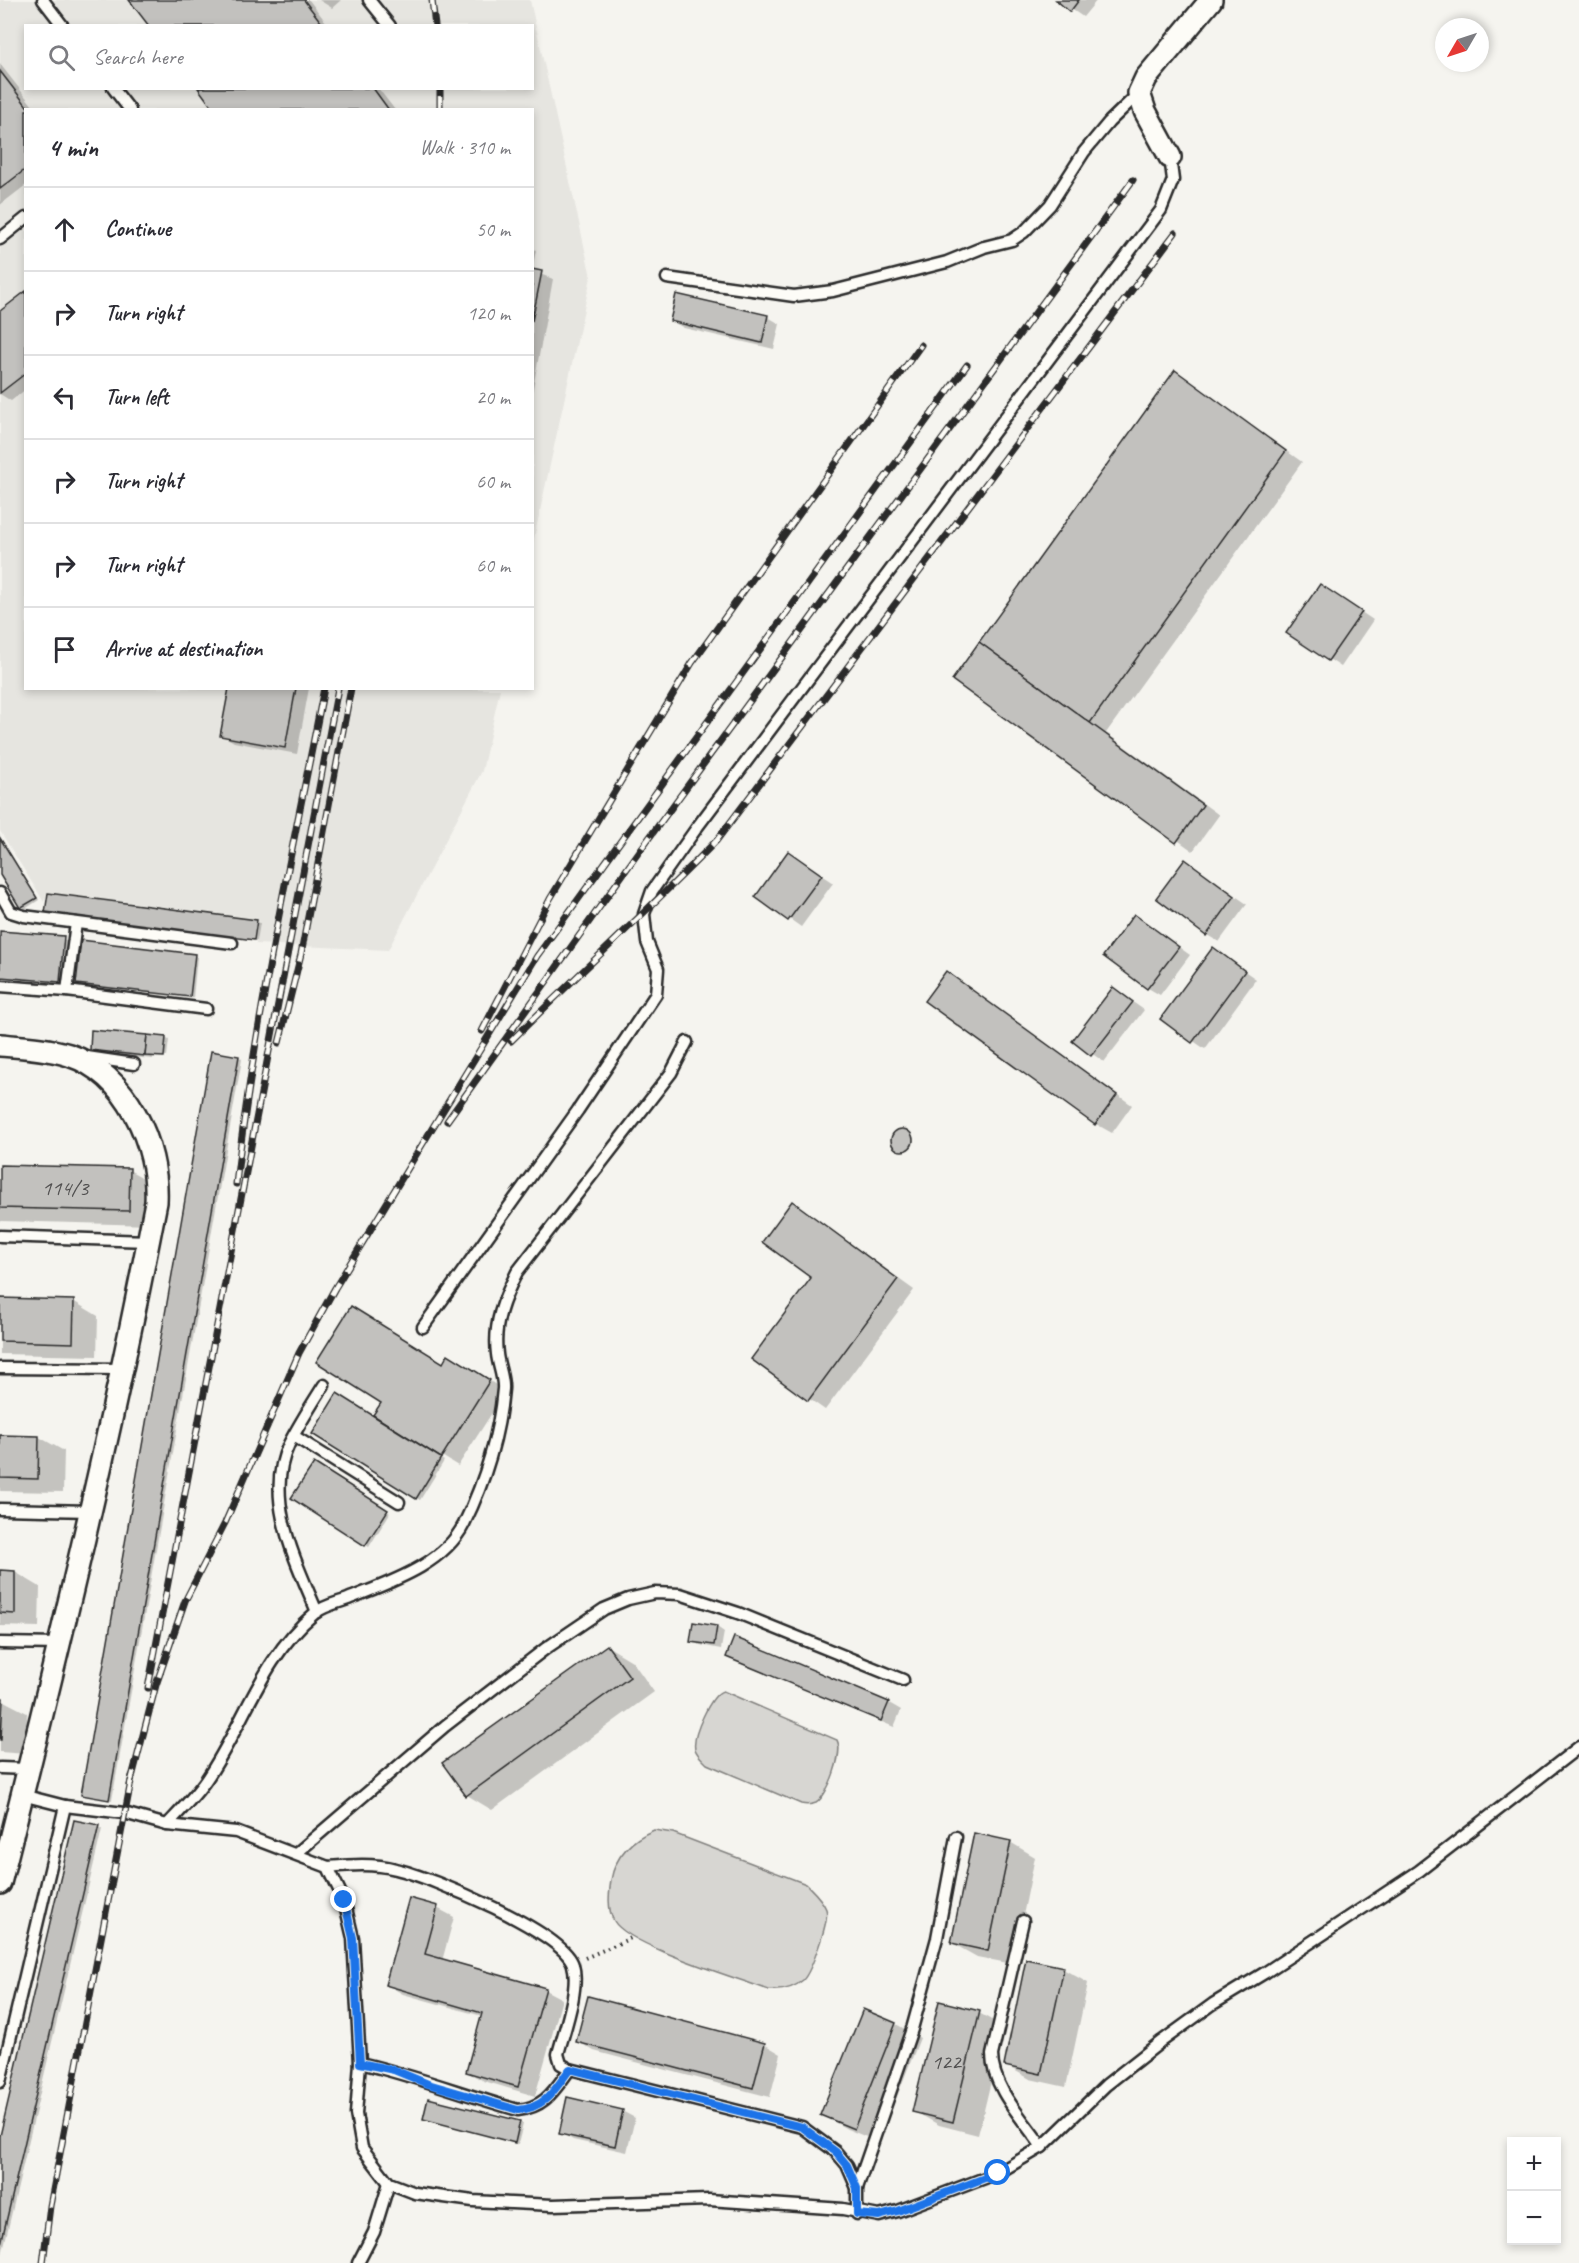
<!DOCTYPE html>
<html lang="en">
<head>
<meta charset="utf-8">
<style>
	:root { --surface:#fff; --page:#f2f2f3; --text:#2b2b33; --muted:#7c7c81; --line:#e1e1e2 }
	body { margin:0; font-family:Caveat,sans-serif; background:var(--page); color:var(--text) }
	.controls { position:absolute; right:18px; bottom:18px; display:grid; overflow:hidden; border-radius:0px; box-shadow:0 3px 9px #0003 }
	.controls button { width:54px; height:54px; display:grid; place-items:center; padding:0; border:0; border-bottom:2px solid var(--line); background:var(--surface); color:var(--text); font:30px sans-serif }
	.compass { position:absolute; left:1435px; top:18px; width:54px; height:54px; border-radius:50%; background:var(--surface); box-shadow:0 3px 9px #0003; rotate:231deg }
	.stop { position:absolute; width:18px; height:18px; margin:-14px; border:4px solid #1a73e8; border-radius:50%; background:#fff }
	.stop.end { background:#1a73e8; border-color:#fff; box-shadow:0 2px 6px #0008 }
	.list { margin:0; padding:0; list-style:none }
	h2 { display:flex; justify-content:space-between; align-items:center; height:78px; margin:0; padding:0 24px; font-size:26px }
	h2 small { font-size:20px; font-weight:400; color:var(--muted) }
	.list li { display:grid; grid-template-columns:39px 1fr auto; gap:18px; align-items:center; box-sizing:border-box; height:84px; padding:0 24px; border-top:2px solid var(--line) }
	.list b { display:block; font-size:22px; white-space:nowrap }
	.list em { font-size:20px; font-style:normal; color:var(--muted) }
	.icon { flex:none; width:33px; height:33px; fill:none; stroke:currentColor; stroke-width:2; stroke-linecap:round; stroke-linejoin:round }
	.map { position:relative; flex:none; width:1579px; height:2263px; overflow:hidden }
	.search { position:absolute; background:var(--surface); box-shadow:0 3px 9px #0003; left:24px; top:24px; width:510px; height:66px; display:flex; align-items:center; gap:15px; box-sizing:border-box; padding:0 21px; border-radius:0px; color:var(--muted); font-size:22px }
	.panel { position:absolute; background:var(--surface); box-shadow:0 3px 9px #0003; left:24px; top:108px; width:510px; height:582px; border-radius:0px }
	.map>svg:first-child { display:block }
	.built { fill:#e6e5e0; fill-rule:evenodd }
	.green { fill:#d7d6d2; stroke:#81807e; stroke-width:1.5 }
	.shadow { fill:#0003 }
	.building { fill:#c2c1be; stroke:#2b2b2b; stroke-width:1.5 }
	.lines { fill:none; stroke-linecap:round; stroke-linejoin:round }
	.lane-casing { stroke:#2b2b2b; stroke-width:15 }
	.street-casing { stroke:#2b2b2b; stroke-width:26 }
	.path { stroke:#2b2b2b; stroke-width:4; stroke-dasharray:1.5 4.5; stroke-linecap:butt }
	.lane { stroke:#fdfcf7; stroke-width:10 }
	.street { stroke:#fdfcf7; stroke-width:21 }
	.rail-casing { stroke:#2b2b2b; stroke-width:7 }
	.rail { stroke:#fdfcf7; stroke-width:4.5; stroke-dasharray:14; stroke-linecap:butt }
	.route { stroke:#1a73e8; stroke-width:8 }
	.labels { text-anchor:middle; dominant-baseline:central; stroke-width:5; stroke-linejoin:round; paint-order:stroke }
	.number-label { font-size:22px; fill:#515050 }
</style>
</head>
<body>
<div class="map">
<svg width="1579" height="2263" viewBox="0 0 1579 2263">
	<rect width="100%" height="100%" fill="#f5f4ef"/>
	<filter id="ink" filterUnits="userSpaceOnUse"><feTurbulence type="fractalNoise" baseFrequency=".0167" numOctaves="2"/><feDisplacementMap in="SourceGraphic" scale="12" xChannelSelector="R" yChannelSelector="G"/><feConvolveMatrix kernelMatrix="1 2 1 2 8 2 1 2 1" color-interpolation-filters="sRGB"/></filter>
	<g filter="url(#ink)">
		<path class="built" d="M0,0H530L591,277L533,543L532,110H26V688L500,689L482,771L388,950L256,944L258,919L48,892L44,902L0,831ZM26,26H532V88H26Z"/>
		<g class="green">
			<path d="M723,1691L837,1740C844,1752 828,1796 816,1803C811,1805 806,1805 801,1804L707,1764C702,1759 697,1755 695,1749C692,1736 711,1694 723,1691Z"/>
			<path d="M654,1830L673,1833L806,1884C813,1891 822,1899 826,1909C830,1920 811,1972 803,1980C793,1989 782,1991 769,1990C738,1978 628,1946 614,1921C607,1909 609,1893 611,1880C615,1856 632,1839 654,1830Z"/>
		</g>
		<g class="shadow">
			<path d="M131,0H309L329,26H151Z"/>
			<path d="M319,0H341L332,8Z"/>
			<path d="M1058,0H1097L1083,17Z"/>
			<path d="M0,64L36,110H26V185L0,205Z"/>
			<path d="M200,88H378L395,110H216Z"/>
			<path d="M532,248L536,250L532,270Z"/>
			<path d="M532,271L553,279L532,394Z"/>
			<path d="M26,293V389L11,401L0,394V313Z"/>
			<path d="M768,317L780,324L774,349L684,328L671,321Z"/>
			<path d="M1176,372L1302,462L1106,733L1219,815L1193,851L954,679Z"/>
			<path d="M1333,593L1373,620L1341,667L1289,633Z"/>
			<path d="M230,688H309L297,754L234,742L222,735Z"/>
			<path d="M0,837L39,900L25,909L0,873Z"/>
			<path d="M789,853L833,883L801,927L757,896Z"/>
			<path d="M1185,861L1247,904L1219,942L1207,935Z"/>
			<path d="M47,912L256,922L260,923L257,941Z"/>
			<path d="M1135,916L1190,955L1160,995L1148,988Z"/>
			<path d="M0,933L67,940L63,983L0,978Z"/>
			<path d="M1213,949L1256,979L1205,1049L1162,1019Z"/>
			<path d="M194,955L197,957L193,998L78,983Z"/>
			<path d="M946,973L1132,1105L1112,1133L1096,1124Z"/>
			<path d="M1114,989L1144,1010L1104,1062L1074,1041Z"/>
			<path d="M165,1038L169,1040L167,1056L153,1055V1059L99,1054L91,1050Z"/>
			<path d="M239,1057L242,1059L112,1800L86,1796Z"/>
			<circle cx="904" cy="1141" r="10"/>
			<path d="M0,1167L129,1170L154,1184L153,1225L0,1221Z"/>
			<path d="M793,1203L914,1290L825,1410L753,1359L813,1278Z"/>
			<path d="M0,1299L73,1301L98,1316L97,1356L0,1354Z"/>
			<path d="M444,1365L465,1366L506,1391L458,1466L375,1415Z"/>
			<path d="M337,1395L444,1461L420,1500L314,1433Z"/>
			<path d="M0,1436L39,1437L64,1451L63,1492L0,1491Z"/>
			<path d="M315,1465L390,1513L369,1547L293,1498Z"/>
			<path d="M0,1572H15L40,1587L39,1627L0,1626Z"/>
			<path d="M717,1627L724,1632L721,1649L700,1645L692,1641Z"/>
			<path d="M735,1639L889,1703L901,1710L894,1727L740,1663L728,1656Z"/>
			<path d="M607,1646L632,1661L654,1692L492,1810L467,1795L444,1764Z"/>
			<path d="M0,1699L27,1713L26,1754L0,1752Z"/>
			<path d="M98,1827L102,1829L0,2263V2142Z"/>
			<path d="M1010,1842L1035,1857L1013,1964L977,1957L952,1943Z"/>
			<path d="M437,1908L454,1917L442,1961L545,1990L562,1999L535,2096L484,2081L467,2072L482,2016L403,1994L387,1985Z"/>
			<path d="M1063,1969L1088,1983L1066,2087L1030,2079L1005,2065Z"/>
			<path d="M979,2013L1004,2027L978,2135L939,2125L914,2111Z"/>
			<path d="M896,2024L920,2038L879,2142L847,2129L822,2115Z"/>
			<path d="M577,2041L764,2044L781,2054L770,2097L594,2051Z"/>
			<path d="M622,2111L635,2118L627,2152L573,2140L561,2133Z"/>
			<path d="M424,2119L520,2122L523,2124L518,2144Z"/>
		</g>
		<g class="building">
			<path d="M129,0H304L324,26H149Z"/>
			<path d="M1056,0H1079L1070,12Z"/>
			<path d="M0,71L30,110H26V169L0,189Z"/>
			<path d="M198,88H373L389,110H214Z"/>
			<path d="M532,269L542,271L532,321Z"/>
			<path d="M26,291V373L0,393V311Z"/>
			<path d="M676,294L768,315L762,343L670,321Z"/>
			<path d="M1175,370L1286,451L1090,723L979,642Z"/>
			<path d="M1320,584L1362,612L1328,661L1286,633Z"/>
			<path d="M979,642L1203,805L1176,843L952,680Z"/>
			<path d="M229,688H296L285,748L220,736Z"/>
			<path d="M0,838L37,898L20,908L0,875Z"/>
			<path d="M788,851L822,875L788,921L755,897Z"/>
			<path d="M1185,859L1235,896L1206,936L1156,898Z"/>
			<path d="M48,893L257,920L254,940L45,913Z"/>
			<path d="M1134,914L1179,947L1147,989L1103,956Z"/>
			<path d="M0,931L64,936L60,982L0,977Z"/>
			<path d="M81,940L195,954L190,997L76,984Z"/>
			<path d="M1213,947L1245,971L1192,1043L1160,1019Z"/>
			<path d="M946,971L1117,1095L1095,1125L924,1001Z"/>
			<path d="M1113,987L1133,1002L1091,1056L1072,1041Z"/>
			<path d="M91,1030L147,1035L145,1056L90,1050Z"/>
			<path d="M147,1035L166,1037L164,1057L145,1056Z"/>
			<path d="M211,1051L239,1056L109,1800L81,1795Z"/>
			<circle cx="902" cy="1140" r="11"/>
			<path d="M0,1165L130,1168L129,1211L0,1208Z"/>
			<path d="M792,1201L898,1279L808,1401L751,1359L811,1278L762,1242Z"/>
			<path d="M0,1298L74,1300L73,1343L0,1341Z"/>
			<path d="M351,1306L443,1363L448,1354L490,1380L441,1458L373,1415L381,1403L316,1362Z"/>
			<path d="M337,1393L441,1458L416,1499L312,1434Z"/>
			<path d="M0,1435L39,1436L38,1479L0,1478Z"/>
			<path d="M314,1463L388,1510L365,1546L291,1498Z"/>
			<path d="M0,1570L15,1571V1614L0,1613Z"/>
			<path d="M693,1622L717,1626L714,1645L690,1642Z"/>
			<path d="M734,1637L889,1702L881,1721L726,1657Z"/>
			<path d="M607,1645L630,1677L466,1796L442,1763Z"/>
			<path d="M0,1697L3,1698L1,1740H0Z"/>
			<path d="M74,1820L99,1825L0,2248V2136Z"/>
			<path d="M974,1833L1011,1841L988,1951L951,1943Z"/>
			<path d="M409,1898L438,1906L425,1954L546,1988L518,2087L466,2072L482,2013L385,1985Z"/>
			<path d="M1026,1959L1064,1967L1041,2074L1004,2066Z"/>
			<path d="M588,1996L765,2043L753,2088L576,2042Z"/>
			<path d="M939,2001L980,2011L953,2122L912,2112Z"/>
			<path d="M863,2009L896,2023L854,2129L820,2115Z"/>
			<path d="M567,2097L623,2110L615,2146L559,2134Z"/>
			<path d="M428,2098L520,2121L515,2143L423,2119Z"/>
		</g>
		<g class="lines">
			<g class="lane-casing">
				<g id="lane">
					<path d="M43,0L63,26"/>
					<path d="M369,0L390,26"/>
					<path d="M113,88L130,110"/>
					<path d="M0,239L26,218"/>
					<path d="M667,278L794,296L833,291L947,262L984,247L1012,240L1024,232L1050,205L1084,152L1109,122L1139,93"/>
					<path d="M0,893L11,912L24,916L232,943"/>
					<path d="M0,986L67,991L206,1009"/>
					<path d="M67,991L76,923"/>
					<path d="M87,1057L134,1064"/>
					<path d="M0,1236L148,1241"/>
					<path d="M423,1327L578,1110L656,994L658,969L647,942L644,914L652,891L698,826L1161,210L1173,180L1170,157"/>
					<path d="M0,1368L123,1369"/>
					<path d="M294,1436L399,1502"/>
					<path d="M0,1509L91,1511"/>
					<path d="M317,1612C296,1561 263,1498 289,1444C299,1424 312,1404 324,1385"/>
					<path d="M0,1643L61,1644"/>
					<path d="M0,1768L27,1769"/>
					<path d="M22,1795L65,1806L124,1813L167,1825L236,1832L328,1867L344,1900L353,1938L360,2063L356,2114L362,2148L389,2183L415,2193L473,2201L553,2205L709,2200L843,2209L879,2216L898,2211L998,2173L1042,2147L1106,2085L1162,2041L1213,2004L1266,1972L1419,1871L1579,1747"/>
					<path d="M167,1825C181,1810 195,1796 206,1780C244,1725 261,1658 315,1613C323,1606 337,1603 348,1599C387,1583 443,1566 464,1524C484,1483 499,1435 503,1389C504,1378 498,1365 497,1354C493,1323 504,1298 517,1272L671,1073L687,1042"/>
					<path d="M297,1853L445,1726L545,1649L604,1609L628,1599L655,1593L680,1594L738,1613L903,1680"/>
					<path d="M328,1867C350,1865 374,1863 396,1869C430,1877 564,1932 573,1965C580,1988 564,2031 558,2054L561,2064L570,2069L802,2127L836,2152L847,2165L857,2188V2214"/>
					<path d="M1023,1921L992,2055C992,2088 1024,2120 1042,2147"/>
					<path d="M360,2063C413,2075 465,2095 518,2110C546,2107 554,2090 570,2069"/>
					<path d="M0,2082L65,1806"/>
					<path d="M857,2188L912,2029L937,1938L956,1837"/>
					<path d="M358,2263L374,2232L389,2183"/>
				</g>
			</g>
			<g class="street-casing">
				<g id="street">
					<path d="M1170,157L1145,111L1139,93L1146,78L1211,0"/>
					<path d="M0,1045C23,1047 47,1048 69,1055C127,1074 159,1145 156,1202C112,1431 57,1657 0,1883"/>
				</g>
			</g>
			<path class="path" d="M585,1958L631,1938"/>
			<use href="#lane" class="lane"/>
			<use href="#street" class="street"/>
			<g class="rail-casing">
				<g id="rail">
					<path d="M432,0L435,26"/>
					<path d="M440,110V88"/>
					<path d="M482,1031L550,899L692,663L921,345"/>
					<path d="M511,1041C579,973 650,909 717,840L1175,233"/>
					<path d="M279,1043L301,954L351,688"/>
					<path d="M447,1121L641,849L1133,180"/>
					<path d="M236,1184C255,1017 292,853 324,688"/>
					<path d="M148,1688L338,688"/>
					<path d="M130,1785L156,1685L185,1601L225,1523L299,1353L335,1288L537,956L967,365"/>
					<path d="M43,2263L50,2206L132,1776"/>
				</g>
			</g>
			<use href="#rail" class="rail"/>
		</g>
	</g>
	<g class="lines" filter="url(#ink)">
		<path class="route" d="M344,1900L353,1938L360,2063L394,2070L428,2084L518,2110C546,2108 554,2090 570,2069L802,2127L836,2152L847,2165L857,2188V2214L879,2216L898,2211L998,2173"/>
	</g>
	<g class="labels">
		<g class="number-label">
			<text x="65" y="1188">114/3</text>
			<text x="946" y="2062">122</text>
		</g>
	</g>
</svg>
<div class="controls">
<button>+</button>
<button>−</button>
</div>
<svg class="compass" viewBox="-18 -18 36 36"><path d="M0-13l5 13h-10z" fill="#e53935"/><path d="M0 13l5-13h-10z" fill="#7c7c81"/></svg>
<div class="stop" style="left:998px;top:2173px"></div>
<div class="stop end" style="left:344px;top:1900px"></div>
<div class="search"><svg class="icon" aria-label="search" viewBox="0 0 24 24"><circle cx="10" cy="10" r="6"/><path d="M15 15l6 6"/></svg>Search here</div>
<section class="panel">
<h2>4 min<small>Walk · 310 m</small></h2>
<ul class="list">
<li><svg class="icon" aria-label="ahead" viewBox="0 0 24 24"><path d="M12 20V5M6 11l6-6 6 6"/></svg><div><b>Continue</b></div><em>50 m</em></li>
<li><svg class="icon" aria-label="right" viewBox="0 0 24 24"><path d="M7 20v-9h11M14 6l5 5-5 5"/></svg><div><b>Turn right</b></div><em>120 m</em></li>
<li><svg class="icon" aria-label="left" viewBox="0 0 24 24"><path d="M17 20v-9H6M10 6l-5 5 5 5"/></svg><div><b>Turn left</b></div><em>20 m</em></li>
<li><svg class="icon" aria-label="right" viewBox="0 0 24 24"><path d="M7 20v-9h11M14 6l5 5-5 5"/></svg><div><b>Turn right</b></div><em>60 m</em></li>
<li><svg class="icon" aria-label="right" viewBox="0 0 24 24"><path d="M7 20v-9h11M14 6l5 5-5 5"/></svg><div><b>Turn right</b></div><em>60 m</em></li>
<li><svg class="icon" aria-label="arrive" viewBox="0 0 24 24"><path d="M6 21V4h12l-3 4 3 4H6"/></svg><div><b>Arrive at destination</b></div></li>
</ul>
</section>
</div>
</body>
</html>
